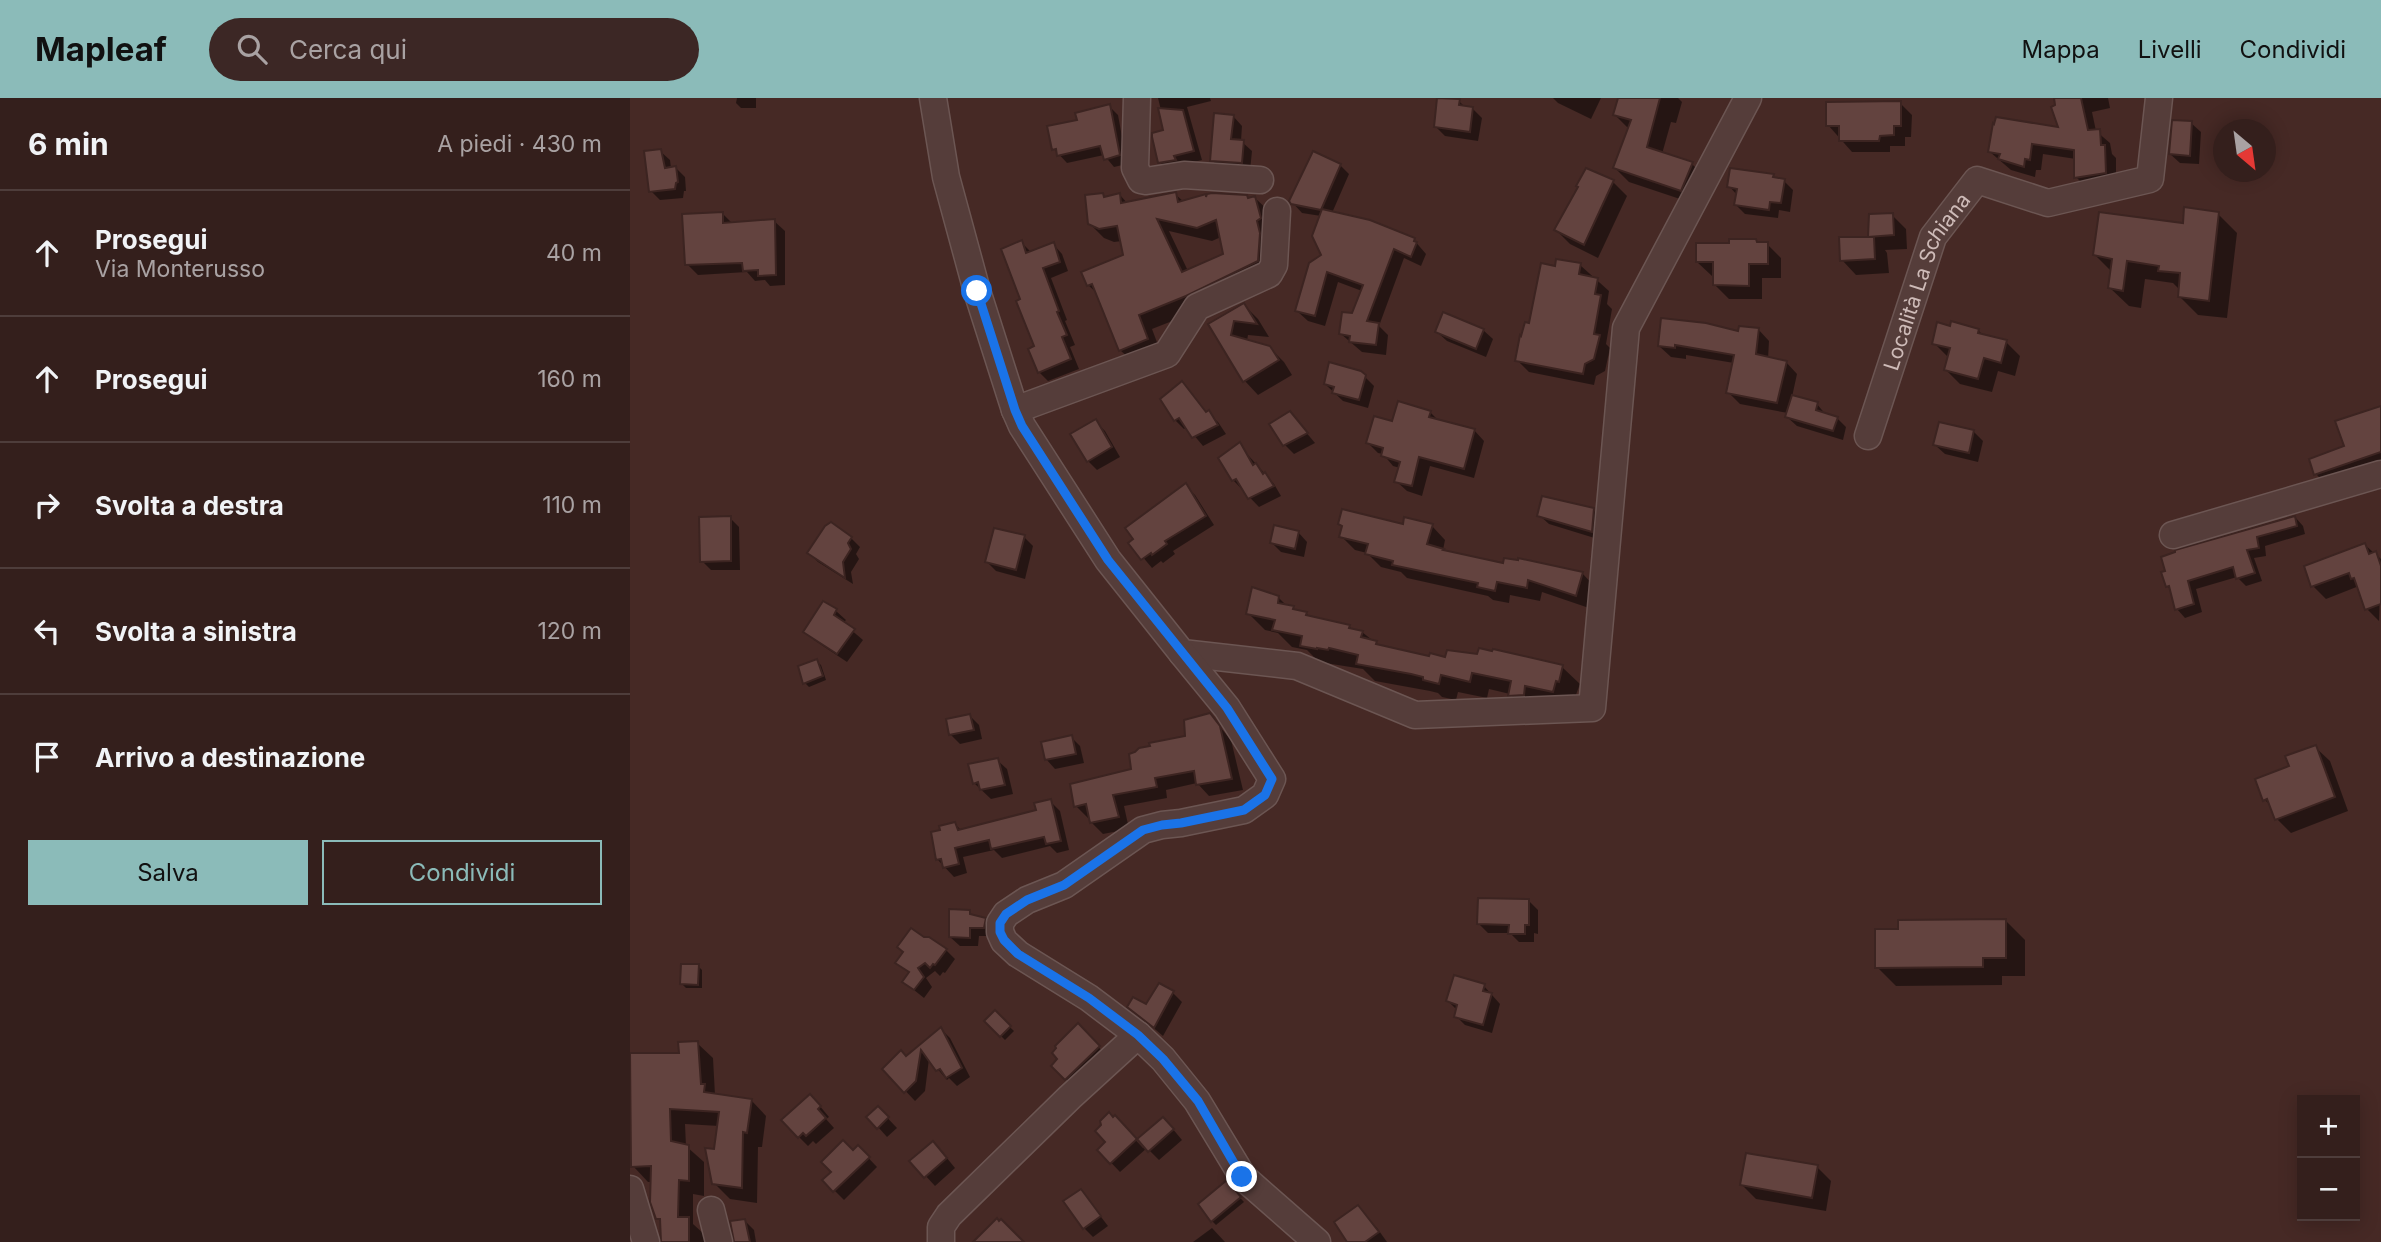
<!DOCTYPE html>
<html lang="it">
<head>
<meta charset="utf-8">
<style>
	:root { --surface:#341f1c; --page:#3c2725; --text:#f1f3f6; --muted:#a9a2a3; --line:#4e3d3b; --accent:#8bbbb9 }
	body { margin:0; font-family:Inter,sans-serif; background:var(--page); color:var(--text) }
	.controls { position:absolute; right:21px; bottom:21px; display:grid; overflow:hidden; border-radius:0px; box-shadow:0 4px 18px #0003 }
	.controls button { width:63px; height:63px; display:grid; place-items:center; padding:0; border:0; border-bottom:2px solid var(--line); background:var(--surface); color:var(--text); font:35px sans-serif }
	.compass { position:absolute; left:1583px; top:21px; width:63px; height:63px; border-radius:50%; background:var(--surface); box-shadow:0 4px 18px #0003; rotate:151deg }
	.stop { position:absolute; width:21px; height:21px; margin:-16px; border:5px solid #1a73e8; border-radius:50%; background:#fff }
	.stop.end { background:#1a73e8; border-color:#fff; box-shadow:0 2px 7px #0008 }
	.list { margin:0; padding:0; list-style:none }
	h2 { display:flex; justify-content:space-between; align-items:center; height:91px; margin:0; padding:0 28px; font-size:30px }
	h2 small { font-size:23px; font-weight:400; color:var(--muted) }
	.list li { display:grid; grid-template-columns:46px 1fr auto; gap:21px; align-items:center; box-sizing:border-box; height:126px; padding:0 28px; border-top:2px solid var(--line) }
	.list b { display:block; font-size:26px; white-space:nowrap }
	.list p { margin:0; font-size:23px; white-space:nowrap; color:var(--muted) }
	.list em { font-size:23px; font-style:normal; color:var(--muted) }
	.actions { display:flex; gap:14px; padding:21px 28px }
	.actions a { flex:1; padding:16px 0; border:2px solid var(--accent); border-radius:0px; text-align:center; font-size:24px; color:var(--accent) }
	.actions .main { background:var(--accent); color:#111 }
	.icon { flex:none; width:38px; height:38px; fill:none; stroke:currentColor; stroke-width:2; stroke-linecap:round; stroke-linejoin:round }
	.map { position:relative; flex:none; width:1751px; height:1144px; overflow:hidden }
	header { display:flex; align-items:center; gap:42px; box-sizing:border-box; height:98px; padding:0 35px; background:var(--accent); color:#111 }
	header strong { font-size:33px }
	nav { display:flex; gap:38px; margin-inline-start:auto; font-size:24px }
	.search { width:490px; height:63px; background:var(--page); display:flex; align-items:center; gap:18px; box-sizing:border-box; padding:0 24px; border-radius:38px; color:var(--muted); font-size:26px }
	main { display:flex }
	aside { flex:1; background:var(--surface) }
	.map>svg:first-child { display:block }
	.shadow { fill:#0007; fill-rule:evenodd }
	.building { fill:#63433f; stroke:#3c2421; stroke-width:2; fill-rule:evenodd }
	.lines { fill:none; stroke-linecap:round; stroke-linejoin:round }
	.minor-casing { stroke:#6c5653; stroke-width:29 }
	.minor { stroke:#553d3a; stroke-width:26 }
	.route { stroke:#1a73e8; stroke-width:9 }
	.labels { text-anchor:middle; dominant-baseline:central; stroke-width:5; stroke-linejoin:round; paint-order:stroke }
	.street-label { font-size:21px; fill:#cebbb8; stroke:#3a221f }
</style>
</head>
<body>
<header>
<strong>Mapleaf</strong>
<div class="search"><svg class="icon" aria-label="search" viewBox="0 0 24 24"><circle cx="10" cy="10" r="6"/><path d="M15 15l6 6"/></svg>Cerca qui</div>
<nav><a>Mappa</a><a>Livelli</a><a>Condividi</a></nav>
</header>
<main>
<aside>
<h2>6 min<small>A piedi · 430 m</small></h2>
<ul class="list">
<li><svg class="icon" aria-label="ahead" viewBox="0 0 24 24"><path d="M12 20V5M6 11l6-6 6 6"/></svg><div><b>Prosegui</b><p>Via Monterusso</p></div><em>40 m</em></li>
<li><svg class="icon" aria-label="ahead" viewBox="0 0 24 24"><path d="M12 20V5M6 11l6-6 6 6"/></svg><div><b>Prosegui</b></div><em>160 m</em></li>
<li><svg class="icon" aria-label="right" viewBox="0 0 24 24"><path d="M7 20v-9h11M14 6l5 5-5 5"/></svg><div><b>Svolta a destra</b></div><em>110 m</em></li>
<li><svg class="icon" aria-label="left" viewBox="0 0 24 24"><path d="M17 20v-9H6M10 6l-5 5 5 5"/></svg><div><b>Svolta a sinistra</b></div><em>120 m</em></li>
<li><svg class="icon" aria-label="arrive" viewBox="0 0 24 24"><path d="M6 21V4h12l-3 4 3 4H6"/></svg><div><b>Arrivo a destinazione</b></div></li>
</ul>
<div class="actions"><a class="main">Salva</a><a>Condividi</a></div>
</aside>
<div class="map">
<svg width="1751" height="1144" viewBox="0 0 1751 1144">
	<rect width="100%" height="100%" fill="#462925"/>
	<g class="shadow">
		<path d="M107,0H126V10H111L106,5Z"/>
		<path d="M528,0H580L581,3L557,9L572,62L552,67L539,74L530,64L536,33Z"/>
		<path d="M809,0L829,3L836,10L843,11L852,20L848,43L815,38L806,29Z"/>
		<path d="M923,0H971L961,21L928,5Z"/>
		<path d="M987,0H1048L1052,4L1046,25L1041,24L1032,56L1062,66L1076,80L1065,106L999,84L985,70L999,31L985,17L989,2Z"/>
		<path d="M1425,0H1478L1480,10L1462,14L1466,33L1480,45L1482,56L1486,60V86L1458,91L1446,79V61L1413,56L1411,72H1406L1405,79L1381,72L1360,54L1431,31Z"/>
		<path d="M1270,5L1282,17L1281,39H1275V48H1260V54H1222L1198,27Z"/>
		<path d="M479,8L488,17L497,66L484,69L474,57L437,65L424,51L449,23Z"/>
		<path d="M603,18L612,28L611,43L622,53L620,73L591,72L582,62Z"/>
		<path d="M1561,25L1571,34L1569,66L1550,65L1540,56Z"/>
		<path d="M30,53L40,62L41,70L45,69L55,79L56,93H54L53,100L30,102L21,93Z"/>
		<path d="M710,67L719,76L702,115L784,142L796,156L791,168L774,160L749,228L758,237L756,257L732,254L711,236L723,217L732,193L708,184L695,228L678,223L667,213L694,158L691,118L672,115L661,103Z"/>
		<path d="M1143,78L1147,82L1154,83L1163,92L1160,114L1149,112L1148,120L1115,116L1106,107L1107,97L1099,88Z"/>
		<path d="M983,84L997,98L968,160L940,146L926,132L950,89Z"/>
		<path d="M545,96L554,104L578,101H619L625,100L639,113L641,178L570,212L522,231L531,255L504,265L490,252L469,197L458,187L495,158L492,143L484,144L474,140L459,125L472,97L476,100L490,97L498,106ZM539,133L582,143L591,139L595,157L558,173Z"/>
		<path d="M92,115L103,126L144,123L155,133V187L140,188L135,182L125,183L117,174L68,177L57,166Z"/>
		<path d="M1588,116L1607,135L1597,220L1568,217L1550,199L1549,191L1543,185L1515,181L1511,210L1499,208L1480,190L1482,174L1465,157Z"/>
		<path d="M1262,117L1276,131L1277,151L1255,152L1257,155L1259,175L1226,177L1212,162L1242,141L1239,138Z"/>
		<path d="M1126,143L1129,146H1137L1151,160V180H1132V201H1099L1085,187V178H1082L1067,164L1101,146Z"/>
		<path d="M391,144L402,155L423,146L432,156L438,173L421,180L437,222L435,223L445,247L440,249L449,271L418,283L409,274L406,249L392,202Z"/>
		<path d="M950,167L979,193L977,206L982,211L976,246L980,250L975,273L966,278L964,287L899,274L887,262L926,170Z"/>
		<path d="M614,207L628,221L639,239L618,237L617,243L639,249L654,264L662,277L628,297L614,282L580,226Z"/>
		<path d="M1128,231L1139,243L1138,261L1156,264L1167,276L1162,299L1187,306L1196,317L1207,320L1216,329L1213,342L1167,328L1157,319L1158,315L1110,306L1098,294L1104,265L1056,257V261L1041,259L1029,248Z"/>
		<path d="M853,232L863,241L856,259L817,243L807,234Z"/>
		<path d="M1348,232L1354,238L1376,244L1390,258L1385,278L1368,273L1362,294L1330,286L1316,272L1319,260L1304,245Z"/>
		<path d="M735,279L744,288L738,310L713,303L695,286Z"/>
		<path d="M552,286L577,315L588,324L596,336L573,348L557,329L554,331L545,322Z"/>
		<path d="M1751,311V370L1699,389L1686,376L1716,349L1708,325Z"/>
		<path d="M800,314L809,323L844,332L854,343L844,380L800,368L792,398L777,393L766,383L770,370L763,368L753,356L748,355L738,345L763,325Z"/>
		<path d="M660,315L685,345L664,356L655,347Z"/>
		<path d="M465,323L475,333L490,359L467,372L458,363Z"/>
		<path d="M1343,333L1353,343L1348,364L1315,356L1305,347Z"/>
		<path d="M609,347L644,386L651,398L629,409L603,382Z"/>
		<path d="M555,388L565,397L584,427L543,453L545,456L533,465L531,463L522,470L501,445Z"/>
		<path d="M963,412L973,421L971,442L919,426L909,417Z"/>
		<path d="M1665,419L1673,428L1675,436L1635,448L1636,458L1624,460L1632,483L1616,488L1607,479L1566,491L1572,514L1555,520L1547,511L1542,493L1537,488L1533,475Z"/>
		<path d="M100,420L109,429L110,472H81L72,463Z"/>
		<path d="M774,428H802L815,442L813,452L815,454L874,467L952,475L965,489L959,510L912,494L910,503L880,497L879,505L863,502L858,498L777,480L771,474L751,469L737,455L725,452L711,438Z"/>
		<path d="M668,434L677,444L674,459L651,454L642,445Z"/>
		<path d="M394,439L403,448L395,481L366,473L357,464Z"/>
		<path d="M221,440L230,449L226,456L229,461L221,474L223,486L188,464L179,455Z"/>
		<path d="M1735,447L1751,461L1749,523L1737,511L1729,488L1696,501L1683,488Z"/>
		<path d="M649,500L658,509L676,515L680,519L719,528L723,532L732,534L751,549L801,560L932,569L950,586L941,610L897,614L880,596L859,591L857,600L828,594L826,602L812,599L808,595L800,593L745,583L733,571L689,564L677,552L662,549L648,535L635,532L618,515Z"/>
		<path d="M194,505L206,513L216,522L213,525L233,542L217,564L184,542L175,533Z"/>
		<path d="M186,563L191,567L196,582L179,589L175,585Z"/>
		<path d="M580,617L601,642L613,692L579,698L567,685L536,692L537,700L494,708L499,731L473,736L462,725L460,719L458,720L446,708L557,640Z"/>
		<path d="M340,618L349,627L352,641L330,646L321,637Z"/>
		<path d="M441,639L450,648L454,665L425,671L416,661Z"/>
		<path d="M1685,649L1700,663L1718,713L1661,735L1647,721L1642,709L1635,702Z"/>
		<path d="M367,662L377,671L383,696L361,701L344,685Z"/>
		<path d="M420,703L430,713L439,752L427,755L420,748L372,760L364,752L333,759L337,775L324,779L307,761L325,726L332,733L408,714Z"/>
		<path d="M898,802L908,812V836L904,835V844H889L880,835H858L849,826Z"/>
		<path d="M339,814L345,819L355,822L364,831L363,838H349L348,848H330L320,839Z"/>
		<path d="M1376,823L1395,842V878H1372V887L1266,888L1247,869Z"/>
		<path d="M294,841L316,852L325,861L315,875L313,874L310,878L305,873L296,880L302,889L294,900L274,884L280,876L268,865Z"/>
		<path d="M68,868L72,872V890H56L52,886Z"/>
		<path d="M529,887L543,895L552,904L533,938L499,909H517Z"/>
		<path d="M854,888L870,906L862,935L835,927L826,918L827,912L818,903Z"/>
		<path d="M365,915L384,933L375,942L356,923Z"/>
		<path d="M448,928L478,959L445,990L423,968Z"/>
		<path d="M311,931L320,940L340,979L327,988L319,980L317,982L299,961L295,993L285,1003L255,971L276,960Z"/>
		<path d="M67,945L83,960L85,997L121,1002L136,1018L132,1049H128L127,1105L100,1101L84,1085L89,1028L55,1026L56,1048L74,1064V1098L63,1096V1126L74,1136V1144H33L32,1125L27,1120L22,1084H18L3,1068V1020L0,1017V957L51,956Z"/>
		<path d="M189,1007L199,1019L196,1021L204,1030L186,1046L183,1043L178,1048L169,1039Z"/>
		<path d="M248,1010L267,1030L257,1039L239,1019Z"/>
		<path d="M485,1020L513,1050L542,1030L552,1042L529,1062L517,1050L490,1074L469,1052L478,1044Z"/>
		<path d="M228,1049L247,1069L214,1102L194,1082Z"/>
		<path d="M312,1054L325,1070L305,1088L282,1063Z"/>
		<path d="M1187,1069L1201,1083L1196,1113L1126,1101L1112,1087Z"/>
		<path d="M596,1085L614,1104L586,1127L582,1123Z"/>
		<path d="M451,1093L478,1128L463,1139L454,1130Z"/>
		<path d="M728,1110L747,1130L757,1144H718Z"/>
		<path d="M115,1123L124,1132L126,1144H105Z"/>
		<path d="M582,1130L595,1144H563Z"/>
	</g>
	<g class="building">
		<path d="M807,0L830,1L829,7L843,9L840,34L804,29Z"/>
		<path d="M988,0H1030L1017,49L1063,64L1051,93L983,70L1001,22L983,17Z"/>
		<path d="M1424,0H1451L1458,32L1470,31L1471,47H1475L1476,75L1444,80V52L1402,46L1400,62L1395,61L1394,69L1368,61L1370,56L1358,54L1363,25L1364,26L1366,19L1428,29L1421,9L1425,7Z"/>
		<path d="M1271,3V28H1264V37L1250,38L1249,43H1209V28H1196V4Z"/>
		<path d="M480,6L490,57L474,62L470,48L427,58L426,51L422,52L417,28L447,22L445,15Z"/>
		<path d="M528,10L553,12L564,53L544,58L546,62L528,65L522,39V35L533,32Z"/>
		<path d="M584,15L604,17L601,41L614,42L612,65L580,63Z"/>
		<path d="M1542,22L1562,23L1560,58L1539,56Z"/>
		<path d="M31,51L35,70L46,68L48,84L46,85L45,91L19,94L14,53Z"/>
		<path d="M683,53L711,66L691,112L661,106L659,103Z"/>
		<path d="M956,70L984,82L954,147L924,132L948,89L946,88Z"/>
		<path d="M1100,70L1144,76L1143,79L1155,81L1151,105L1140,104L1139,112L1104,107L1107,91L1097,89Z"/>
		<path d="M546,94L548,104L576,96V99L577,96L582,95L617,97L618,100L625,98L631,120L627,123L630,135L628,163L556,198L509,217L518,241L489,253L462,186L457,188L451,174L493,157L487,128L469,131L458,126L455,97L473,95L474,99L490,95L491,105ZM527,121L567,130L586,122L593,156L552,174Z"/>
		<path d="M1554,109L1589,114L1579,203L1548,199L1550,175L1528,173L1529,168L1497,163L1493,193L1478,190L1482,161L1463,157L1469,114L1553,125Z"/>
		<path d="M692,111L740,122L785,140L784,143L787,144L781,159L764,151L737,223L749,225L746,247L719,244L720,238L709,236L712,214L722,215L733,187L697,174L685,218L665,213L679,165L691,157L682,138Z"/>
		<path d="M93,114V125L145,121L146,177L128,178V172L113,173L112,165L55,167L52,116Z"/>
		<path d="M1263,115L1264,137L1238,139L1239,116Z"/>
		<path d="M1209,139H1244L1245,161L1210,163Z"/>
		<path d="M1099,141H1126L1127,144H1138V166H1119V188L1083,187V164H1066V145H1099Z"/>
		<path d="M392,142L396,155L424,144L430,164L413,170L429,213L427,214L437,237L432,239L441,261L408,275L398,251L404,248L386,203L390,201L371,151Z"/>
		<path d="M926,161L951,165L949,176L968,180L965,196L971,197L964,236L970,237L964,261L955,266L953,276L885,263L890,237L891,238L895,224L899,225L911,165L925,168Z"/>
		<path d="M614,205L627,226L604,223L601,237L640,248L649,262L613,284L578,226Z"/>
		<path d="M813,214L854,231L846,251L805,234Z"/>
		<path d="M1031,220L1076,225L1108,233L1109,228L1129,230L1126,256L1157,263L1147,305L1096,295L1104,257L1045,247V250L1028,248Z"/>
		<path d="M1321,223L1349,231L1348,235L1377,242L1371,265L1354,260L1348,281L1314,272L1320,250L1302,246L1307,224L1320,228Z"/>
		<path d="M699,264L731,273L736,277L729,302L702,295L704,289L694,286Z"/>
		<path d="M552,283L576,314L579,312L588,327L562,340L549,320L544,323L530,301Z"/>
		<path d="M1162,297L1188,304L1186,312L1208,319L1203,333L1155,319Z"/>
		<path d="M768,303L801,313L799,319L845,331L834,371L789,359L782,388L764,384L770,364L751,358L753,350L736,345L744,318L762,323Z"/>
		<path d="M1751,308V354L1684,377L1679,361L1714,348L1705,323Z"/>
		<path d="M660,313L678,335L653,348L639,326Z"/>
		<path d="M466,321L482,349L457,364L440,336Z"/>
		<path d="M1309,324L1344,332L1339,355L1303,347Z"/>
		<path d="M610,344L623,367L626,365L633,376L635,374L644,388L618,401L606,381L602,383L588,360Z"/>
		<path d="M556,385L576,418L535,443L537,446L522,457L521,455L511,462L498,445L503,441L495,430Z"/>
		<path d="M912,398L964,410L962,434L907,418Z"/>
		<path d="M712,411L773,426L774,419L803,426L797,446L814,451L813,452L873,465L874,460L888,462V460L953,474L946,498L898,482L897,490L867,484L865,493L847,489L848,485L762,467L763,463L735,456L738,446L709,439L712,428L708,426Z"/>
		<path d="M101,418V463L70,464L69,419Z"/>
		<path d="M1665,418L1667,428L1627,439L1629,450L1617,452L1625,475L1606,481L1603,469L1558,483L1564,506L1545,512L1539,488L1536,489L1531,474L1535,473L1531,459L1545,454V452Z"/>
		<path d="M201,424L222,439L218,445L221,451L213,464L215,480L177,455L195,428Z"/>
		<path d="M644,427L669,433L665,451L640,445Z"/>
		<path d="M364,430L395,437L386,472L355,464Z"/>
		<path d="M1735,445L1739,456L1746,453L1751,468V506L1735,512L1724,480L1721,481L1719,475L1681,489L1674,468Z"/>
		<path d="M622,489L649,498L648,505L664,508L663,511L677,514L676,517L720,527L719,530L733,533L731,539L747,543L746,546L799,558L800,555L815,559L817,552L847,556L849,550L862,553L863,551L933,567L929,584L926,583L923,594L895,588L894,597L878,598L881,583L842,575L840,584L811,577L809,586L793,582V579L781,576L726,566L728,557L699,550L698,552L687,550V551L670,548L672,538L642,532L645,522L616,516Z"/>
		<path d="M193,503L207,511L204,517L225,531L207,556L173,534Z"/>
		<path d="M187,561L193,578L173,586L168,568Z"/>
		<path d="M580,615L590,628L602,681L566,687L564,673L525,680L527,689L483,697L489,719L460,725L456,706L444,709L440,686L501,671L499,656L505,654L509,650L520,648L519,645L555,638L554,622Z"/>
		<path d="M340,616L344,632L319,637L316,621Z"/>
		<path d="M442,637L446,656L415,662L411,644Z"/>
		<path d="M1686,647L1705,699L1645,722L1637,701L1633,703L1625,681L1659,668L1655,658Z"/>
		<path d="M368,660L375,687L350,692L348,684L343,686L338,666Z"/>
		<path d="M421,701L431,743L416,746L414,739L361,751L359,742L325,750L329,766L313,770L311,761L306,762L301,734L310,732L309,728L325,724L328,732L406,712L404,705Z"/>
		<path d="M848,800L899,801V827H895V836H878L879,827L847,826Z"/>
		<path d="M319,811L340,812V816L356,820L354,830H340V840L319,839Z"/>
		<path d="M1376,821V860H1353V869L1245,870V831H1268V822Z"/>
		<path d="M281,830L294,839H299L317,851L305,867L303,866L300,870L295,865L288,870L294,879L284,892L272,884L279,874L265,865L273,854L267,849Z"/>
		<path d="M51,866H69L68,887L50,886Z"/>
		<path d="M824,877L855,886L853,893L862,895L853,927L824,919L827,907L816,903Z"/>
		<path d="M529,885L544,893L524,930L497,909L503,899L516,906Z"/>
		<path d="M365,912L381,928L370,939L354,923Z"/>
		<path d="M448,925L470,948L435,982L421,968L427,961L422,955L426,950L425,948Z"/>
		<path d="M311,929L332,970L316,980L310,971L306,973L291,952L286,983L274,995L252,971L271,952L276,958Z"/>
		<path d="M68,943L71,986H75L74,994L122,1001L117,1035L113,1034L112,1090L82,1086L75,1050L84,1051L89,1014L40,1011L41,1043L59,1047V1083L49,1082L48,1119H59V1144H31L30,1121H26L20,1104L21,1068L1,1069L0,955H49L48,944Z"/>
		<path d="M180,996L191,1008L188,1011L196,1020L176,1038L173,1035L168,1040L151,1022Z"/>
		<path d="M248,1008L259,1019L247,1031L236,1019Z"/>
		<path d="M479,1014L483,1019L485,1017L507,1041L480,1066L467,1052L475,1044L465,1033L471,1027L470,1023Z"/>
		<path d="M533,1019L544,1031L518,1054L507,1041Z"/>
		<path d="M213,1042L223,1052L228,1047L240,1059L203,1094L192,1082L201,1074L191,1064Z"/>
		<path d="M303,1043L317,1060L294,1080L279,1063Z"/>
		<path d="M1116,1055L1188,1067L1182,1100L1110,1087Z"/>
		<path d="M597,1082L611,1099L581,1124L568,1106Z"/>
		<path d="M451,1091L471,1118L453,1131L433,1103Z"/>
		<path d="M728,1107L749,1134L735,1144H717L704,1124Z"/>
		<path d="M367,1120L369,1123L371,1121L394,1144H343Z"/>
		<path d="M115,1121L120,1144H104L100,1123Z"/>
	</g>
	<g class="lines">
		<g class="minor-casing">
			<g id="minor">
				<path d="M303,0L316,79L347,193L385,312L392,328L478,462L552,555L667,568L785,617L962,610L996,230L1118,0"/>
				<path d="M507,0L505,70L511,82L516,83L554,77L630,82"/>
				<path d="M385,312L537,256L567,209L639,176L644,167L647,113"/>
				<path id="s1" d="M1238,338L1303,139L1347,82L1418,105L1520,81L1529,0"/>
				<path d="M1543,437L1751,376"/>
				<path d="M508,937L533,961L567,1003L613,1079L687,1144"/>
				<path d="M0,1091L16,1144"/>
				<path d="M81,1112L89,1144"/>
				<path d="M311,1144V1129L319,1117L440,999L508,937L459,900L388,856L374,843L370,834V825L376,816L397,802L434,787L513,732L532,727L551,725L614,712L635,697L642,681L597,610L552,555"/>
			</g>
		</g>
		<use href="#minor" class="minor"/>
	</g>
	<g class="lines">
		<path class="route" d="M347,193L385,312L392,328L478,462L597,610L642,681L635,697L614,712L551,725L532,727L513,732L434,787L397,802L376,816L370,825V834L374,842L388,856L459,900L508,937L533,961L568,1003L612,1079"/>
	</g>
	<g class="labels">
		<g class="street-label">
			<text stroke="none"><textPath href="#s1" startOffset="166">Località La Schiana</textPath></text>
		</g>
	</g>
</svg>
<div class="controls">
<button>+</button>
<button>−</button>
</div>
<svg class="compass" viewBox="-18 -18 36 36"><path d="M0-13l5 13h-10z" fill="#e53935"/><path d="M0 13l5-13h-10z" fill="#a9a2a3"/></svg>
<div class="stop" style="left:347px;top:193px"></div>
<div class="stop end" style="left:612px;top:1079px"></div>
</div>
</main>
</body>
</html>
